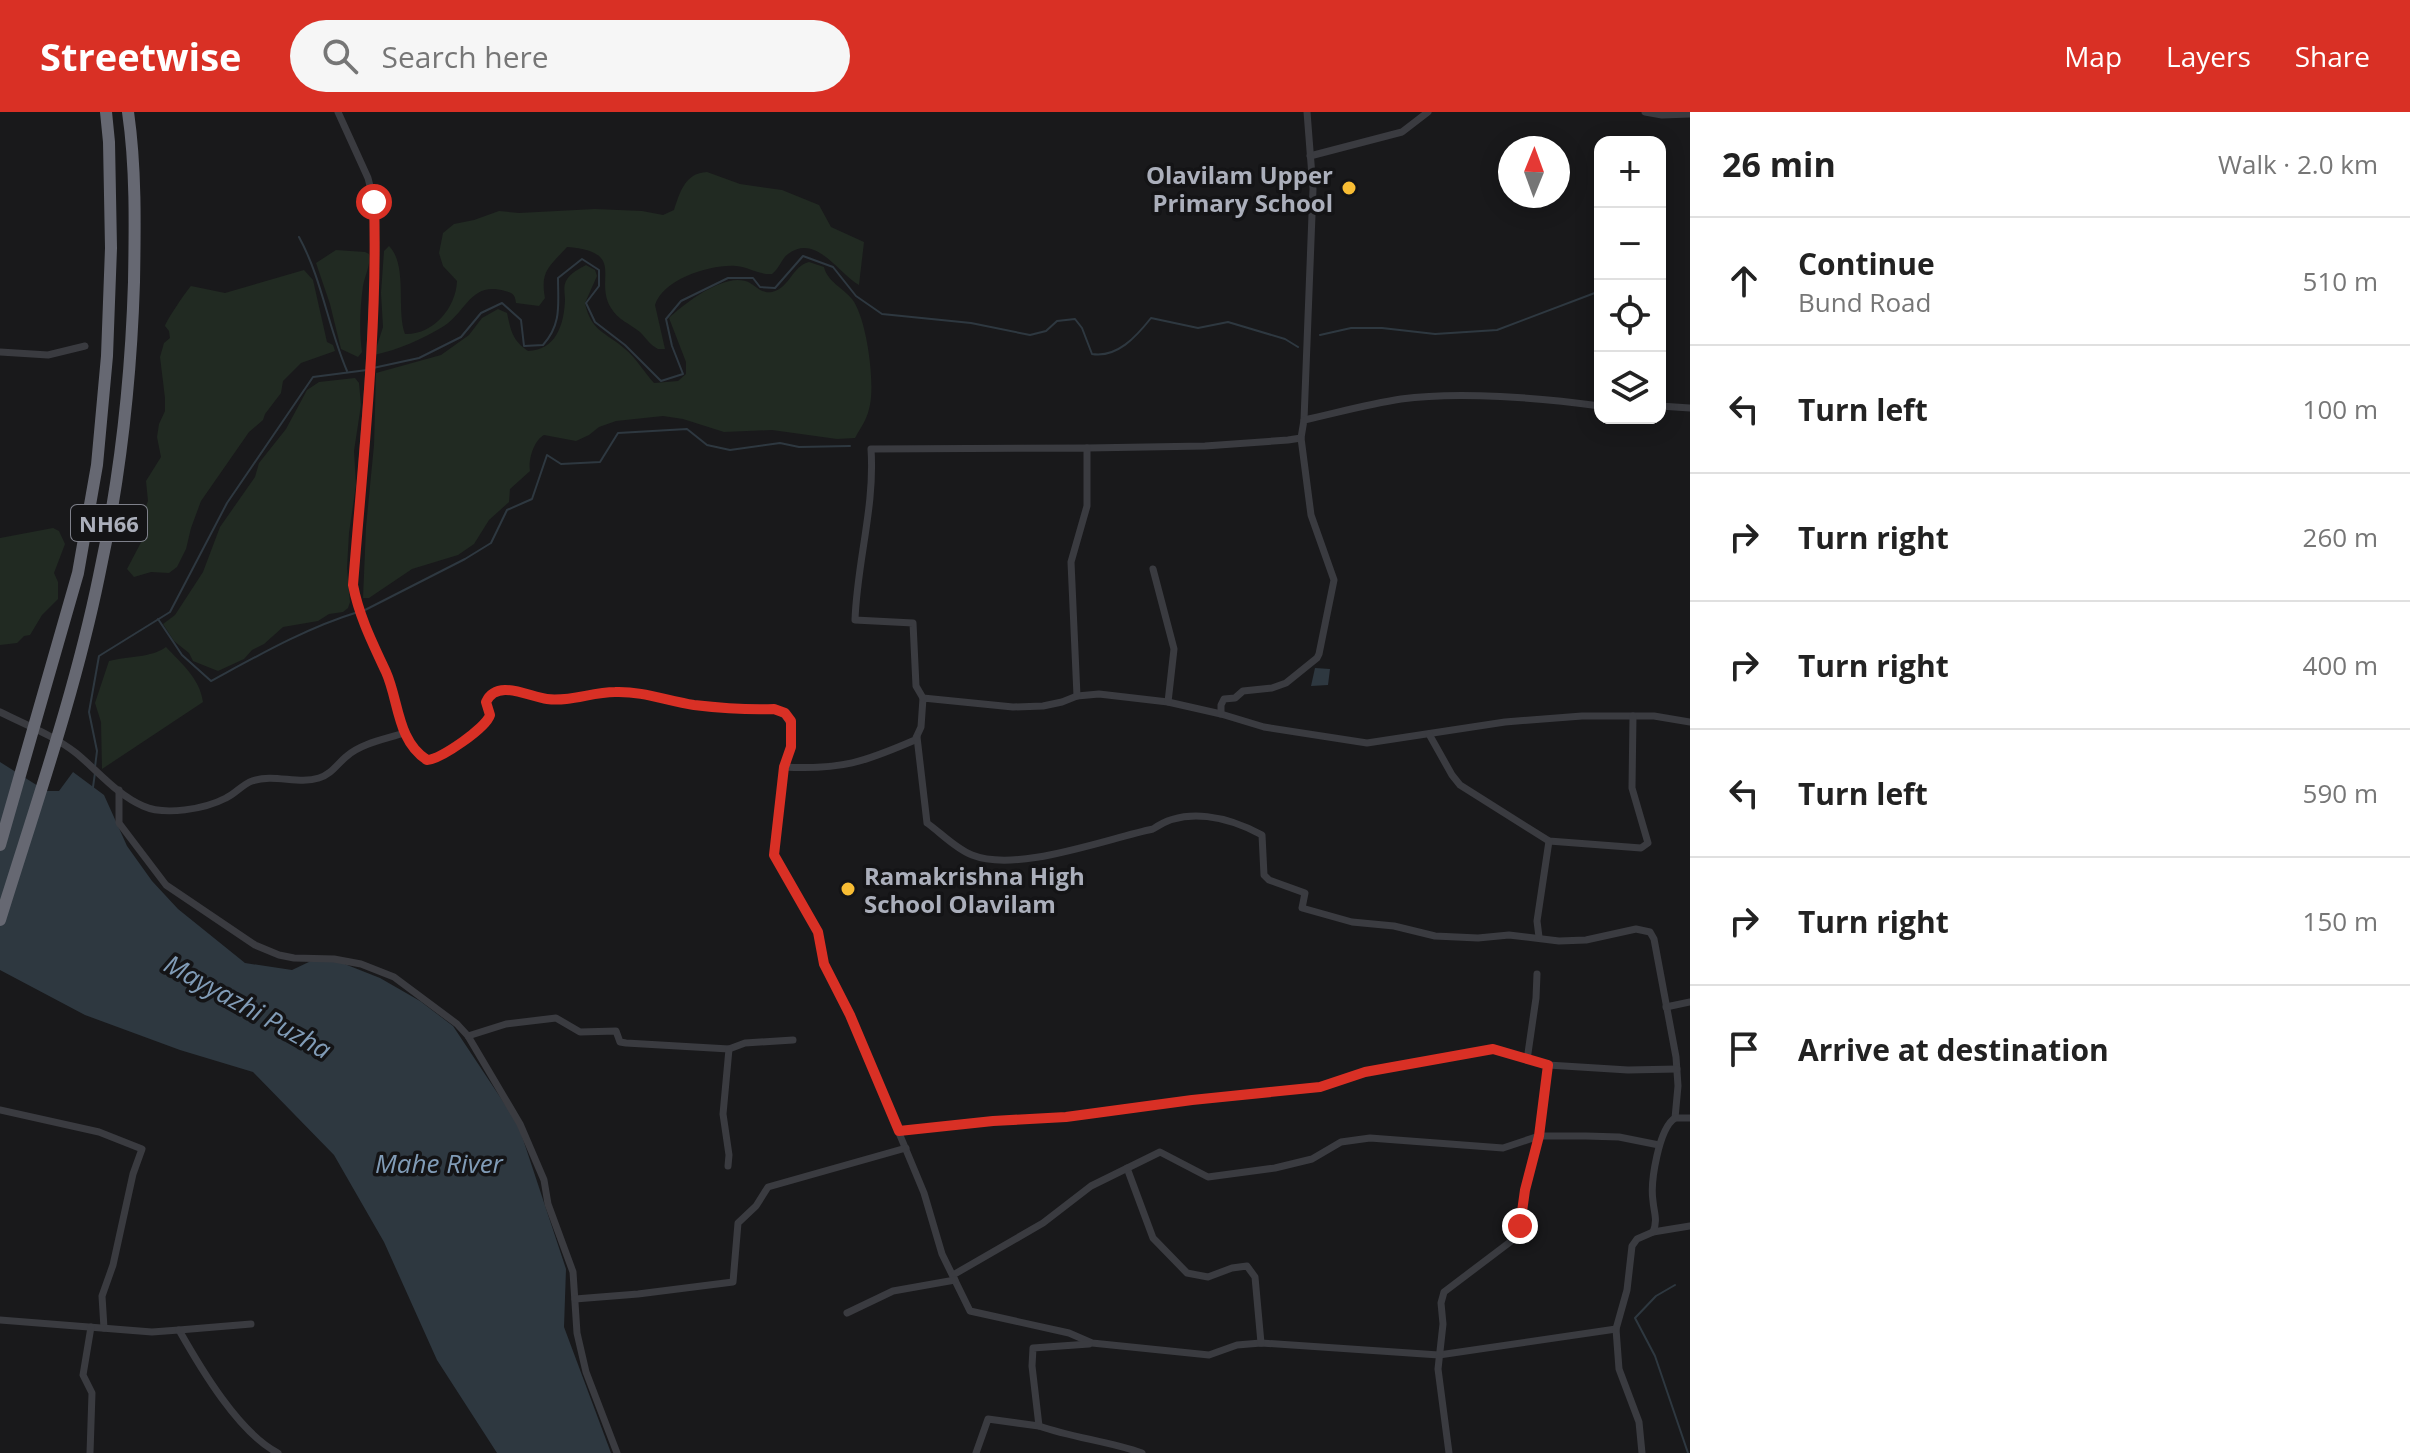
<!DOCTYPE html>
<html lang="en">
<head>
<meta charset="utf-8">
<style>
	:root { --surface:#fff; --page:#f6f6f6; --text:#222; --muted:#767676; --line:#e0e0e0; --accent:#d93025 }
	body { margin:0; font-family:"Open Sans",sans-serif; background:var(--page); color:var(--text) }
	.controls { position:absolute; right:24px; top:24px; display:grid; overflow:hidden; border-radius:16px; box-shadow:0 4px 20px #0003 }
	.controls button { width:72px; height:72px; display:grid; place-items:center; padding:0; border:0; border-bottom:2px solid var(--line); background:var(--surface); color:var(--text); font:40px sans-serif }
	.compass { position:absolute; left:1498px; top:24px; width:72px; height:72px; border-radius:50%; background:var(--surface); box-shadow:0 4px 20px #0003; rotate:1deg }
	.stop { position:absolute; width:24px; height:24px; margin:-18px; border:6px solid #d93025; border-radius:50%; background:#fff }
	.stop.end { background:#d93025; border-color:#fff; box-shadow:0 2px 8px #0008 }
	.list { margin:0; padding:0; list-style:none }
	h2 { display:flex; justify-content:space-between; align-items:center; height:104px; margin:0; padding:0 32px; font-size:34px }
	h2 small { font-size:26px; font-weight:400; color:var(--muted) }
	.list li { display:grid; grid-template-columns:52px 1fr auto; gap:24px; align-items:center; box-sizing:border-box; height:128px; padding:0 32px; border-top:2px solid var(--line) }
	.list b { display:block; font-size:30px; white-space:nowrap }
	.list p { margin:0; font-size:26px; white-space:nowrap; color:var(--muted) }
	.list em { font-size:26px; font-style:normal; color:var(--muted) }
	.icon { flex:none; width:44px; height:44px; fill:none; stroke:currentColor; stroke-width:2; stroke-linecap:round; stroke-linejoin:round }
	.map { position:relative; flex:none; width:1690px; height:1341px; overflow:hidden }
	header { display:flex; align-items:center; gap:48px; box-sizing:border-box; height:112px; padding:0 40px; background:var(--accent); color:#fff }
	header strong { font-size:38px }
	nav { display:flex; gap:44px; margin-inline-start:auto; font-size:28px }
	.search { width:560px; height:72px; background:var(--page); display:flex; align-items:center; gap:20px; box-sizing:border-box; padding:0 28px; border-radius:44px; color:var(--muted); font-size:30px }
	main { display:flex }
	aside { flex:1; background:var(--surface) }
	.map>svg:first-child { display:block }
	.green { fill:#212a22 }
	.water { fill:#2e3840 }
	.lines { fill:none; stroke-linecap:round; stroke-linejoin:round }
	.stream { stroke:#2e3840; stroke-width:2 }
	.street { stroke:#3a3b40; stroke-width:7 }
	.highway { stroke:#666872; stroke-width:12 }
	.route { stroke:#d93025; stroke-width:10 }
	.poi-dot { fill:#f8bd34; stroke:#141416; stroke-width:3 }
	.labels { text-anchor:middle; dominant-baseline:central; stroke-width:7; stroke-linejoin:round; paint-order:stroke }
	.shield { fill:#141416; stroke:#7e808a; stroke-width:2 }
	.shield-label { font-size:22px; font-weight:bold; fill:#abafbb }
	.poi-label { font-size:24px; font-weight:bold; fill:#abafbb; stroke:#141416; text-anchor:end }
	.water-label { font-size:26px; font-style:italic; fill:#819cb7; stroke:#141416 }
</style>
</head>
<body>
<header>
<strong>Streetwise</strong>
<div class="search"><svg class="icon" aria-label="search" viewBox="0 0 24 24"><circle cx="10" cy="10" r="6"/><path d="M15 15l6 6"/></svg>Search here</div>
<nav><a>Map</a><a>Layers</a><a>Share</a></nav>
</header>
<main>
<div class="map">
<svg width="1690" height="1341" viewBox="0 0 1690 1341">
	<rect width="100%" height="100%" fill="#19191b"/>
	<g class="green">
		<path d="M707,60L740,72L782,78L819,93L831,115L864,130L859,173C839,162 816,121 788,142C781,147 780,156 772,162C759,163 749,155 736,154C711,152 663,167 655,193L665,237H658C650,233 646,226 640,220C629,211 618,208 611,196C593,167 628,140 567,135C549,155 540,159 545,186L539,194L516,191C515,183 513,181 505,179C471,169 467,199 444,214C423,227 398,238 374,243L383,215L381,181L384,139L389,134C408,153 396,197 405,222C433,223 456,196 457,169L443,154L439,141L443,121L454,112L474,108L499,99L519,101L595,97L642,99L663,103L674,98C680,80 685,61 707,60Z"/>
		<path d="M336,138L365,140L369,142C371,153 365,163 363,174C360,195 359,219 362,240L358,245L341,237L330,192L316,151Z"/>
		<path d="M809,150L824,155C827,169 843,176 852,187C867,206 876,275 869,297C867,307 860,317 855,326L837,327L772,318L724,320L683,307L663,304L616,309L599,315L589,323L576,329L544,323C534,328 528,348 530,359L510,377L509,390L489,408L474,432L458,443L412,457L369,486H363L366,415L374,333L376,261L441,243L469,223L482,206L498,197L507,201C511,219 512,228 528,239C556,238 564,213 565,188C565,182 563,175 566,169C570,161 579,157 586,153L595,158L597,164L585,191C591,220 606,220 625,237C636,246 644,260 654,271L678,269L686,262V250L669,206C684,192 727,158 750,171C757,175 762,182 772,180C790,176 792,154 809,150Z"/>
		<path d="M304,158L313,168L327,230L333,233L335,239L301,251L283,269L281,281L265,302L263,308L249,320L201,389L191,416L186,437L177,455L169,461L151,460L134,465L127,457L147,419L141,407L148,389L146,369L161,345L157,325L159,312L165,299V286L160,245L164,231L170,226L169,219L165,214C166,209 187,178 191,174L225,181Z"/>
		<path d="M355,266L359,271L361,293L354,339L356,373L349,421L347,456L350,490L348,496L343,500L329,502L318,509L283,515L264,532L252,538L244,547L218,559L193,549L189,541L174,529L163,512L175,503L203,460L220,415L255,365L259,351L286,317L307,278L319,270Z"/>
		<path d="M53,416L59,419L65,432L54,461L58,470V487L42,503L30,523L24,524L17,531L0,533V426Z"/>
		<path d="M166,535C182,552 200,567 203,590L102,657L101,610L95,591L109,549C128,544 151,546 166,535Z"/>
	</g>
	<g class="water">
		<path d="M1315,556L1330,557L1328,573L1311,574Z"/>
		<path d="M0,650L46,679H59L73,660L104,683L127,734L152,769L178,797L245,851L292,858L311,849H337L380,866L420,889L453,914L518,1012L566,1157L564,1215L611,1341H497L437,1248L384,1130L334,1043L253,960L180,938L85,903L0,858Z"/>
	</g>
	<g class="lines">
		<g class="stream">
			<path d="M299,125C322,167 328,215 347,259"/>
			<path d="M1320,223L1351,216H1382L1435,222L1497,218L1600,179"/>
			<path d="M373,256L419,246L461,225L481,201L502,191L521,208L524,234L543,233C562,212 558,192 558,166L582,147L599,158V174L586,191L595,210L625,233L661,269L683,262L672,234L666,207L681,189L728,166H753L760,175L775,176L803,144L833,155L856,184L882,202L971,211L1030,223L1046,219L1057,209L1075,207L1082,216L1092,242C1117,246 1136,225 1151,206L1198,216L1228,210L1285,227L1298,235"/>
			<path d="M365,498L465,447L491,431L507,398L532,387L547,343L561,352L600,350L618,321L687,317L707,333L730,338L780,331L799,335L850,334"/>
			<path d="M158,507L182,543L211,569C259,543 306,516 358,500"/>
			<path d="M95,655L97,639L89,600L99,544L170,500L227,391L313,265L367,258"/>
			<path d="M93,675L95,661"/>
			<path d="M1675,1173L1656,1184L1635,1206L1655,1244L1688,1341"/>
		</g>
		<g class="street">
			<path d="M338,0L368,66L374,90L375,138L369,257L353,473C359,504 372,530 386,560C399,589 397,629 427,648C441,647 487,616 490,603L486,590C496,566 529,584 547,587C570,590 592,580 615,580C643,579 667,589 694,593C720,597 748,598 774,597C800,606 791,634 784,655C842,658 864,650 915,628L921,615L923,586L1013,595L1043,594L1062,590L1077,584L1099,582L1168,590L1221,602L1264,615L1367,631L1505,610L1582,604H1654L1690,610"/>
			<path d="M1645,0L1662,3L1690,2"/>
			<path d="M1310,44L1402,20L1428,0"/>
			<path d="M0,240L48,243L85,234"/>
			<path d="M1660,294L1690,296"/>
			<path d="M1304,308L1313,77L1307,0"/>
			<path d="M1087,336L1205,334L1288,328L1301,326L1304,308C1336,301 1368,292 1401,287C1459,279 1542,286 1600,294"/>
			<path d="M1153,457L1174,537L1168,590"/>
			<path d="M923,586L916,574L913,511L855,508C857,450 875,395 871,337L1087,336V394L1071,450L1077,584"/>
			<path d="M0,600C26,613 53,623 76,641C97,658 117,683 143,694C165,704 205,697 226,686C235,682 243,672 252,669C274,661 298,673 319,666C332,662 337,652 347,644C362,631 386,627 404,621"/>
			<path d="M1221,602V593L1224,587L1235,586L1243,579L1272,576L1286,571L1317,546L1319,542L1334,468L1311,403L1301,326"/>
			<path d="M1429,622L1452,663L1460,673L1549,729L1641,736L1648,731L1632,676L1633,604"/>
			<path d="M917,625L927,711C941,721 956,737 972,743C1017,761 1105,727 1153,717C1185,694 1229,705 1262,723L1264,763L1269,768L1305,781L1302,796L1352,810L1394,814L1435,824L1478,826L1509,823L1559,829L1586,828L1636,817L1650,820L1654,827L1676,945L1678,974L1675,1006H1690"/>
			<path d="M784,655L774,743L818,820L824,852L850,903L924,1081L942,1142L970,1199L1069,1221L1092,1231L1209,1243L1237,1233L1261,1231L1439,1243L1616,1217"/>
			<path d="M119,678V711L166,773L255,833L279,843L294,846L334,847L361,852L394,865L457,912L468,924L520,1012L544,1068L548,1092L573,1160L577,1221L586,1260L617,1341"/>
			<path d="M1539,825L1537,809L1549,729"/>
			<path d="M1666,895L1690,890"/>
			<path d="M468,924L506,912L556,906L580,920L616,919L620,930L626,931L729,937L745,931L793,928"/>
			<path d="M1527,948L1536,886L1537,862"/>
			<path d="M0,998L99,1020L142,1037L133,1062L113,1153L102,1184L104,1216"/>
			<path d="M899,1019L993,1009L1066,1005L1192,988L1320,975L1365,960L1493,937L1548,953L1628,958L1677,957"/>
			<path d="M728,1054L729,1043L723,1002L729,937"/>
			<path d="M1127,1056L1153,1126L1187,1161L1208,1165L1232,1156L1247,1154L1255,1165L1261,1231"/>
			<path d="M1653,1120L1690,1114"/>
			<path d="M953,1163L1043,1111L1091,1074L1160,1040L1208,1065L1275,1056L1312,1047L1341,1030L1370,1026L1503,1036L1539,1024H1586L1619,1025L1659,1033"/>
			<path d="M575,1187L638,1182L733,1170L738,1111L756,1094L768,1075L906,1036"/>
			<path d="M847,1201L893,1179L955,1168"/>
			<path d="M0,1208L152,1220L179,1218C201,1257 239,1321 278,1341"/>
			<path d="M179,1218L251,1212"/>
			<path d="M1089,1232L1033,1236L1032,1254L1039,1314C1073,1326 1109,1329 1142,1341"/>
			<path d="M90,1341L92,1281L83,1263L91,1215"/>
			<path d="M976,1341L988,1307L1039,1314"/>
			<path d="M1449,1341L1438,1257L1443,1212L1441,1191L1444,1180L1518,1124L1525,1078L1539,1024L1548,953"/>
			<path d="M1642,1341L1639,1310L1619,1257L1616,1217L1627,1178L1632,1134L1637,1127L1653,1120C1658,1108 1654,1101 1653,1089C1650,1070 1659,1016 1675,1006"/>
		</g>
		<g class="highway">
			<path d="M0,733L78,461L97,353L107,244L111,136L109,30L106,0"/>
			<path d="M0,808C35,695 75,581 99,464C120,367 131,268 134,170C135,114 136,55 128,0"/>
		</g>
	</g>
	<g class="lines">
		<path class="route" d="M374,90C378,217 363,346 353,473C359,504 372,530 386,560C399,589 397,629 427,648C441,647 486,616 490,603L486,590C497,566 529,585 547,587C570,590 592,580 615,580C643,579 667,589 694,593C720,596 748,598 774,597L785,601L791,609V635L784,655L774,743L818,820L824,852L850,903L899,1019L993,1009L1066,1005L1192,988L1320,975L1365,960L1493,937L1548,953L1539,1024L1525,1078L1520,1114"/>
	</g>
	<g class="poi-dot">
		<circle cx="1349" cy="76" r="8"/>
		<circle cx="848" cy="777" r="8"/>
	</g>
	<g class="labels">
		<rect class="shield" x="71" y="393" width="76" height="36" rx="6"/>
		<g class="shield-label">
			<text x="109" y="411">NH66</text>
		</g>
		<g class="poi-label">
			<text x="1333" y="62">Olavilam Upper<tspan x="1333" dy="28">Primary School</tspan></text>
			<text x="864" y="763" text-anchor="start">Ramakrishna High<tspan x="864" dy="28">School Olavilam</tspan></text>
		</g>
		<g class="water-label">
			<text transform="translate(248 894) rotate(29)">Mayyazhi Puzha</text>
			<text x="439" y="1051">Mahe River</text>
		</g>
	</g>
</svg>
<div class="controls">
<button>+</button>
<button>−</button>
<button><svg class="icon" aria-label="locate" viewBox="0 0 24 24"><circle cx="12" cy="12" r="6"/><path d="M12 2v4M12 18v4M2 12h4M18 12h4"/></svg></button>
<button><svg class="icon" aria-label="layers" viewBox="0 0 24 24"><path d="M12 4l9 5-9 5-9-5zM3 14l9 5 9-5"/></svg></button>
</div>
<svg class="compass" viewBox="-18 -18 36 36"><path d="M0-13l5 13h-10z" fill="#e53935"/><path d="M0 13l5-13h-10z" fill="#767676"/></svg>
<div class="stop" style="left:374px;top:90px"></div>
<div class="stop end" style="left:1520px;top:1114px"></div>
</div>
<aside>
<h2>26 min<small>Walk · 2.0 km</small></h2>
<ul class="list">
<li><svg class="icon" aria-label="ahead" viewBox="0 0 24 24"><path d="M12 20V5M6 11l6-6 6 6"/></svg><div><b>Continue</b><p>Bund Road</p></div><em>510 m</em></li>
<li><svg class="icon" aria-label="left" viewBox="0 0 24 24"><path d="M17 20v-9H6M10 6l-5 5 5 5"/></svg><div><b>Turn left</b></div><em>100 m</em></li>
<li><svg class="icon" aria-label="right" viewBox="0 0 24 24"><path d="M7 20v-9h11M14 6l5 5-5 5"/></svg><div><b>Turn right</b></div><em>260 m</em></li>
<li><svg class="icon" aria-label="right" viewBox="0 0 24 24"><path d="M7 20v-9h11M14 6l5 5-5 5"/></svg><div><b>Turn right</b></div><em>400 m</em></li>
<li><svg class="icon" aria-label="left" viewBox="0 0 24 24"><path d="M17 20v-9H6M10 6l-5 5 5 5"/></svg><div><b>Turn left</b></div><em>590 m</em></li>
<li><svg class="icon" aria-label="right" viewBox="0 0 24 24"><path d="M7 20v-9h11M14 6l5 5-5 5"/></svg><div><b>Turn right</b></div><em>150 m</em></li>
<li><svg class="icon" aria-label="arrive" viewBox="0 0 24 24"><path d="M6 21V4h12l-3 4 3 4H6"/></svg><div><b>Arrive at destination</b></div></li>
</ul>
</aside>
</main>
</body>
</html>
